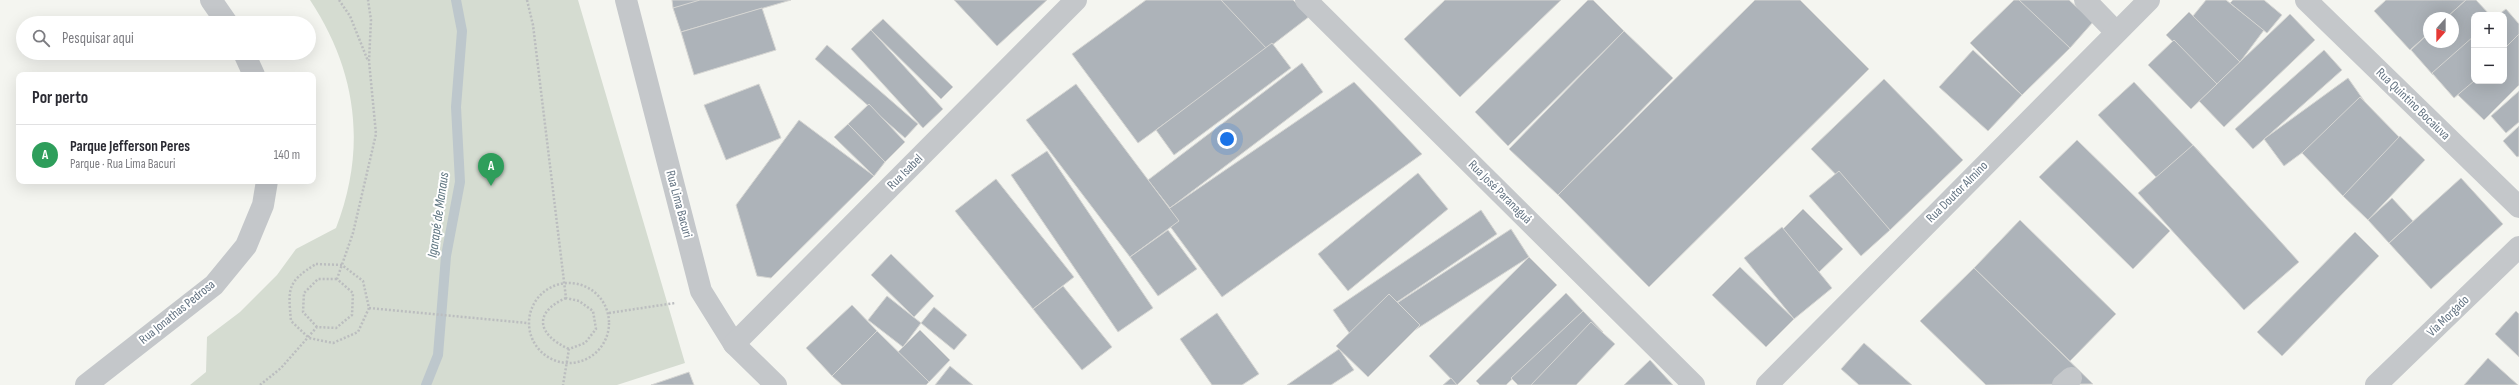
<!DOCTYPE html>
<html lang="pt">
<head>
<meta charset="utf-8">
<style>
	:root { --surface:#fff; --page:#f7f7f7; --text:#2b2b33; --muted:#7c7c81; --line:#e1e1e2; --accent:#e7561d }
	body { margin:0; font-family:"Sofia Sans Condensed",sans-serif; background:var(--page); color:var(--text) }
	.controls { position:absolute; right:12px; top:12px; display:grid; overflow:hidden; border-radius:8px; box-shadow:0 4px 16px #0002 }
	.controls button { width:36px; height:36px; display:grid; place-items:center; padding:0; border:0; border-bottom:1px solid var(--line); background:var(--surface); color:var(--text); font:20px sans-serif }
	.compass { position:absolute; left:2423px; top:12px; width:36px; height:36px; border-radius:50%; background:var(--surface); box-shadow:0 4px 16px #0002; rotate:201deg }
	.you { position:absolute; left:1227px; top:139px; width:14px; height:14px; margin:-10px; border:3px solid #fff; border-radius:50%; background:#1a73e8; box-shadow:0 0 0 6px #1a73e833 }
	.badge { display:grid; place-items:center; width:26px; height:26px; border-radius:50%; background:var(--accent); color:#fff; font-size:13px; font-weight:700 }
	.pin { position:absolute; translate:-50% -33px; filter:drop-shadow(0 1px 2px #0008) }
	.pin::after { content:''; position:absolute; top:21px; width:14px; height:12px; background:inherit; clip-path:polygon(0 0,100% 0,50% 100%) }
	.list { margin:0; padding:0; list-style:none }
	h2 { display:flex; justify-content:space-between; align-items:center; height:52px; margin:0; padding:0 16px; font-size:17px }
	h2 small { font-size:13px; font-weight:400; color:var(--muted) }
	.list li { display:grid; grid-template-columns:26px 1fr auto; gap:12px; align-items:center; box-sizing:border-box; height:60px; padding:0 16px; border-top:1px solid var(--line) }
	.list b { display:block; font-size:15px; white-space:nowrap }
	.list p { margin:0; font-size:13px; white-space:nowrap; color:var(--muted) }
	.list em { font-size:13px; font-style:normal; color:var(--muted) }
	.icon { flex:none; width:22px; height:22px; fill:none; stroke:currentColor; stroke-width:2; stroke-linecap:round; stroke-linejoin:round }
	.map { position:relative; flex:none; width:2519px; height:385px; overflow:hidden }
	.search { position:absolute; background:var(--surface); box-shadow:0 4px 16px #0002; left:16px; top:16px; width:300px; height:44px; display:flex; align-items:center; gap:10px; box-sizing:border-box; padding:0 14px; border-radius:22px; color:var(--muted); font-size:15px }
	.panel { position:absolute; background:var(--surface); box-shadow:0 4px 16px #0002; left:16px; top:72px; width:300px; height:112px; border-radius:8px }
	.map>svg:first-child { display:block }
	.green { fill:#d5dcd1 }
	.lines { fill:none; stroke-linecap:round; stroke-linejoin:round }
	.stream { stroke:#bdc7cc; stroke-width:10 }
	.building { fill:#adb3b9; stroke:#d6d6d3 }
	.path { stroke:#bbbdbf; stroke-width:2.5; stroke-dasharray:2 2; stroke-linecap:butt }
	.minor { stroke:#c4c7ca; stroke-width:22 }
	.labels { text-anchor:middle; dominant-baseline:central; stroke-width:4; stroke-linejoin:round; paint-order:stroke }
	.street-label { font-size:13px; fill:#637382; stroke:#fff }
	.water-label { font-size:14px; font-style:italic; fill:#5e7580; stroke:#fff }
</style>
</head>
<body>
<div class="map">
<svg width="2519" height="385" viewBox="0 0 2519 385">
	<rect width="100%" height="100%" fill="#f4f5f0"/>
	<path class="green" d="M310,0H578L685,363L617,385H190L206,372L207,337L240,312L277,275L296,249L336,228C367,148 357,71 310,0Z"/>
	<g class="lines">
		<path class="stream" d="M426,385L438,355L446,256L460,182L456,107L462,31L456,0"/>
	</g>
	<g class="building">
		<path d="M672,0H719L673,8Z"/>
		<path d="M700,0H791L681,32L673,8Z"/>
		<path d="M954,0H1047L997,46Z"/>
		<path d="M1146,0H1231L1267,49L1138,143L1072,54Z"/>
		<path d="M1221,0H1293L1310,16L1267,49Z"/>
		<path d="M1445,0H1561L1460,97L1404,39Z"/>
		<path d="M1588,0H1593L1624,31L1508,146L1475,112Z"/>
		<path d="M1755,0H1800L1869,69L1649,287L1558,195Z"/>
		<path d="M2014,0H2023L2070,48L2022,95L1970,43Z"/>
		<path d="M2019,0H2069L2093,22L2070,48Z"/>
		<path d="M2206,0H2226L2264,30L2240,62L2188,22Z"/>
		<path d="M2233,0H2264L2282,15L2267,33L2230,3Z"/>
		<path d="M2386,0H2466L2446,18H2429V33L2410,50L2374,11Z"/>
		<path d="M2466,0H2476L2490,15H2474V37L2433,75L2411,50L2429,33V42H2453V18H2446Z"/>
		<path d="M762,8L776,50L694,75L681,32Z"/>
		<path d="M2506,9L2519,24V43L2504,56V15H2498Z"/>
		<path d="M2189,12L2240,62L2217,84L2166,35Z"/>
		<path d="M2290,14L2315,40L2224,127L2199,101Z"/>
		<path d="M883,19L953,87L941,99L871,30Z"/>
		<path d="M871,30L943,109L923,128L851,49Z"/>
		<path d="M1624,31L1673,78L1558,195L1509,149Z"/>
		<path d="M2519,34V85L2484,120L2458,95L2474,79V81H2504V49Z"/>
		<path d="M2474,36V81L2454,98L2432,73Z"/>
		<path d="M2174,40L2217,84L2191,109L2148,65Z"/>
		<path d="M1272,43L1291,68L1174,155L1156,130Z"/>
		<path d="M827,45L918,124L905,138L815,59Z"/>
		<path d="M1973,50L2022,95L1988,131L1939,87Z"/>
		<path d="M2324,50L2342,70L2253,149L2235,129Z"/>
		<path d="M1302,63L1323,92L1170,208L1148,180Z"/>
		<path d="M2348,78L2367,105L2284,166L2264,139Z"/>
		<path d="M1884,79L1963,160L1890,230L1811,149Z"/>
		<path d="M1354,82L1422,154L1222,297L1161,214Z"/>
		<path d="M2134,82L2206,159L2170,192L2098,115Z"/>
		<path d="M759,84L781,138L726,160L704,105Z"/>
		<path d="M1076,84L1179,221L1130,257L1026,120Z"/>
		<path d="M2519,91V122L2506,133L2491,116Z"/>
		<path d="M2360,97L2402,140L2343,196L2302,153Z"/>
		<path d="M869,104L905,142L885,162L848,124Z"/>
		<path d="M799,120L874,176L771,278L757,276L736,205Z"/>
		<path d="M848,124L885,162L874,176L834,137Z"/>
		<path d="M2519,126V156L2517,157L2503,141Z"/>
		<path d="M2400,136L2425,160L2368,220L2343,196Z"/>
		<path d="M2077,140L2170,231L2133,269L2039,177Z"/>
		<path d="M2193,145L2299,262L2244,310L2138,193Z"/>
		<path d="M1047,151L1153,308L1118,332L1011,175Z"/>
		<path d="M1839,171L1890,230L1861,256L1809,196Z"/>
		<path d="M1418,173L1448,209L1348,291L1318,254Z"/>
		<path d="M2461,178L2503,224L2431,289L2389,243Z"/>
		<path d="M996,179L1074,277L1033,309L955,211Z"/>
		<path d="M2392,198L2413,221L2389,243L2368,220Z"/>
		<path d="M1803,209L1843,249L1819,272L1780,232Z"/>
		<path d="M1481,210L1497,234L1350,334L1333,310Z"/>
		<path d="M2020,220L2116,314L2070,361L1974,268Z"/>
		<path d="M1782,227L1832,288L1794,319L1744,258Z"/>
		<path d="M1511,229L1529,257L1415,330L1397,303Z"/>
		<path d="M1168,230L1197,269L1158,296L1130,257Z"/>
		<path d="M2355,232L2379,256L2282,356L2257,332Z"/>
		<path d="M891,254L934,296L914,317L871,275Z"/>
		<path d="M1529,257L1557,285L1457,385L1429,356Z"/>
		<path d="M1740,267L1794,319L1766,347L1712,295Z"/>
		<path d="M1974,268L2093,384L1986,385L1920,321Z"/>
		<path d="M1063,286L1112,347L1082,370L1033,309Z"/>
		<path d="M1566,293L1583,311L1506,385H1480L1476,381Z"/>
		<path d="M1389,294L1420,325L1368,377L1336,346Z"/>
		<path d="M887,296L921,323L903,347L868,320Z"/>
		<path d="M852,305L878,332L832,376L806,348Z"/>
		<path d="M934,307L967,335L954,350L921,323Z"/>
		<path d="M1583,311L1603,332L1545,385H1518L1511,378Z"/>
		<path d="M2516,311L2519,314V357L2495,334Z"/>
		<path d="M1217,313L1259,374L1242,385H1212L1180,339Z"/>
		<path d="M1591,322L1615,344L1576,385H1531Z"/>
		<path d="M920,330L950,360L929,382L898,352Z"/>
		<path d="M877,331L929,382L926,385H842L832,376Z"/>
		<path d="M1864,343L1912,385H1859L1841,369Z"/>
		<path d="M1339,349L1354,370L1331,385H1287Z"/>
		<path d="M2488,358L2518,385H2464Z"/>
		<path d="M1650,360L1673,385H1624Z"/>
		<path d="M950,366L973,385H935Z"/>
		<path d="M689,372L694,385H651Z"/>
		<path d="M1451,378L1457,385H1443Z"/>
	</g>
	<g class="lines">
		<g class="path">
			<path d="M339,0L350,16L368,61"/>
			<path d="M527,0L533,25L566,298L579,301L593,311L596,329L585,343L569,349L563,385"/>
			<path d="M316,264L342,265L363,281L369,308L358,332L333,343L309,338L291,321C288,288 287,282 316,264Z"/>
			<circle cx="569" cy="323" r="40"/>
			<path d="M566,298C532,313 538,335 569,349"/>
			<path d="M369,308L527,323"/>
			<path d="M609,313L675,303"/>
			<path d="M317,327L303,312L304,293L318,279H337"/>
			<path d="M260,385L281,368L317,327L336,328L352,315L353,293L337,279L353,233L376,134L369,61L371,20L368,0"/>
		</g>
		<g class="minor">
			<path d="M211,0L227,23"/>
			<path d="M626,0L701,291L734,344L776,385"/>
			<path d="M1306,0L1694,385"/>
			<path d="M2085,0L2116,32"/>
			<path d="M2306,0L2519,207"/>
			<path d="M244,53L254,75"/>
			<path d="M734,344L1076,0"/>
			<path d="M86,385L214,285L246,246L263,205L267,181"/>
			<path d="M1767,385L2149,0"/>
			<path d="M2063,385L2071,378"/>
			<path d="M2376,385L2519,247"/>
		</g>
	</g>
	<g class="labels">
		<g class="street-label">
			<text transform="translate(2413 104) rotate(44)">Rua Quintino Bocaiuva</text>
			<text transform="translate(905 172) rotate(-45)">Rua Isabel</text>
			<text transform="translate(1500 192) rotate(45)">Rua José Paranaguá</text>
			<text transform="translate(1957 192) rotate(-45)">Rua Doutor Almino</text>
			<text transform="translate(679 204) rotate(75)">Rua Lima Bacuri</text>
			<text transform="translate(177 312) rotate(-39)">Rua Jonathas Pedrosa</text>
			<text transform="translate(2448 316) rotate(-44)">Via Morgado</text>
		</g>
		<g class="water-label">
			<text transform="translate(438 215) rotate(-82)">Igarapé de Manaus</text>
		</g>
	</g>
</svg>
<div class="controls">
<button>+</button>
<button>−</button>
</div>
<svg class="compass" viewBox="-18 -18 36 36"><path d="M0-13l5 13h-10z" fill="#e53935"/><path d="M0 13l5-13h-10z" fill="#7c7c81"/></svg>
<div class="you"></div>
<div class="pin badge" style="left:491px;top:186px;background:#2e9e5b">A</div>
<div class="search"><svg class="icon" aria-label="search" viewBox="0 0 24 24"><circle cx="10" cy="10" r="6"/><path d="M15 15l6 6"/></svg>Pesquisar aqui</div>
<section class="panel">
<h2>Por perto<small></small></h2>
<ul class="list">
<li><span class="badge" style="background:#2e9e5b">A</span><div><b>Parque Jefferson Peres</b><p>Parque · Rua Lima Bacuri</p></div><em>140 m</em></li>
</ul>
</section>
</div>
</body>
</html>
